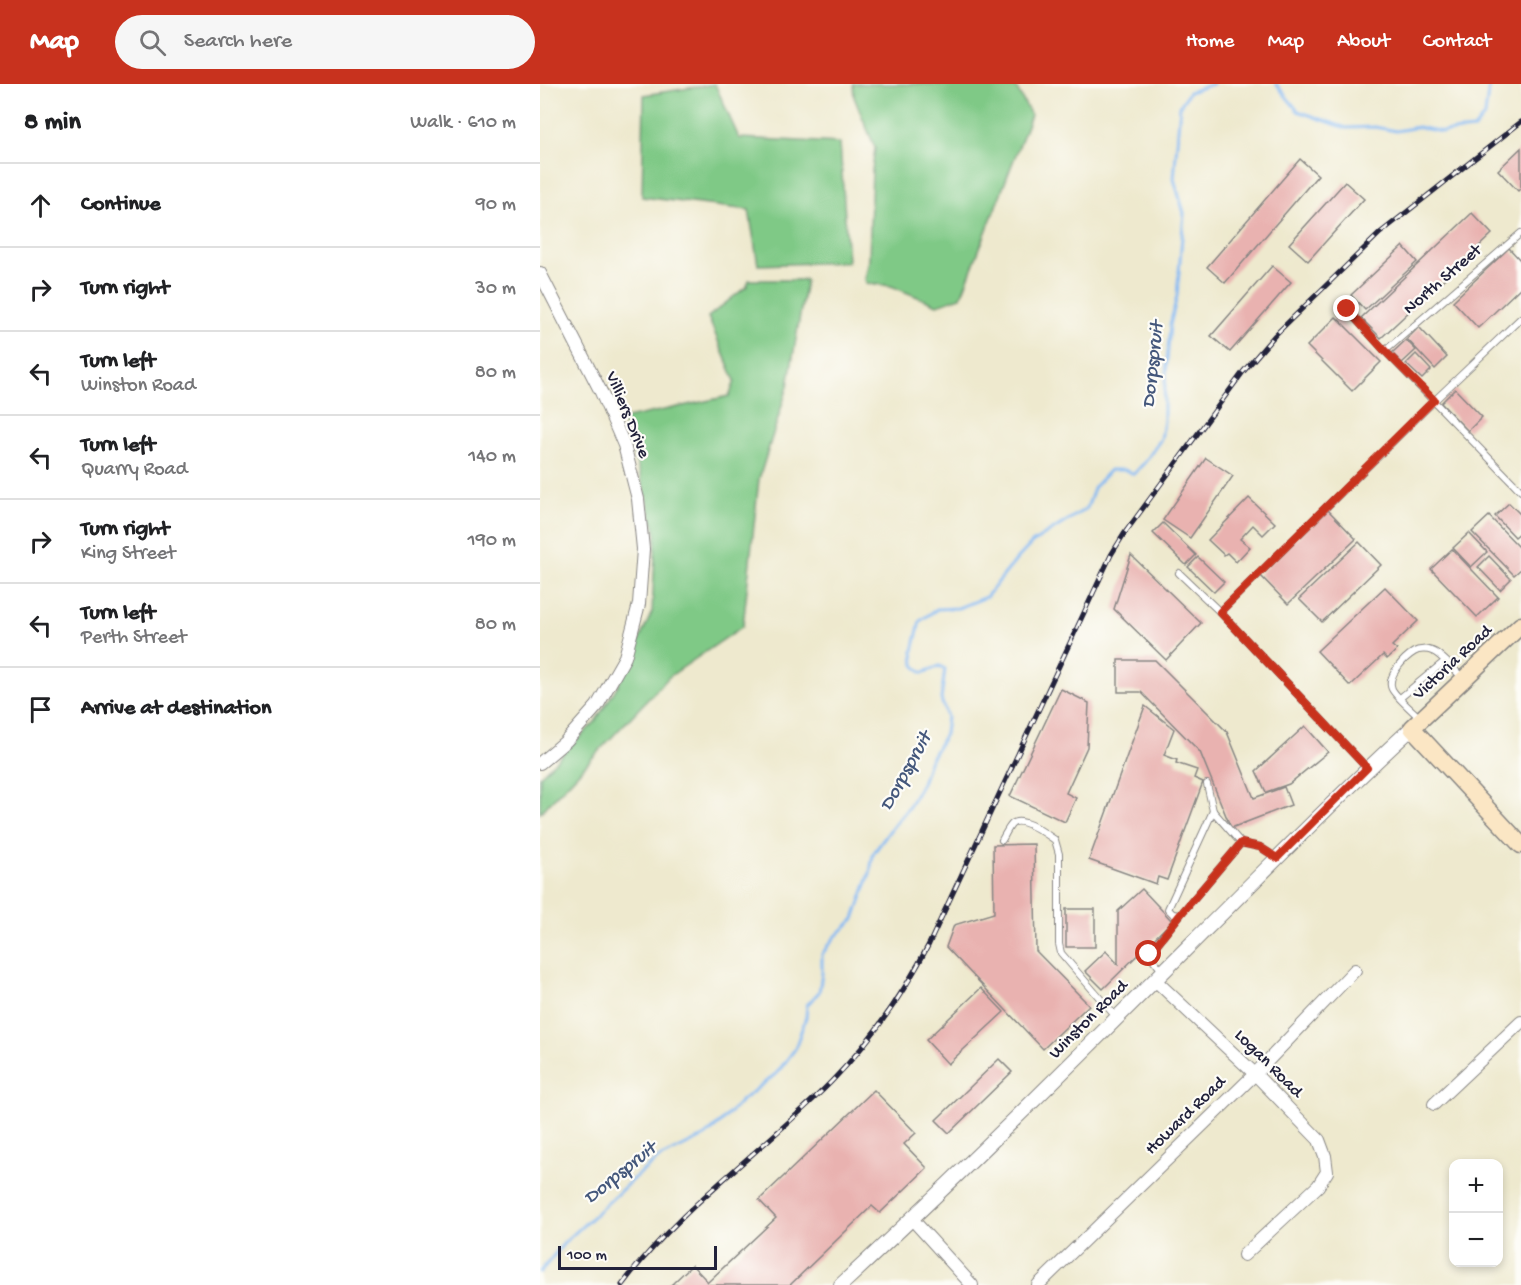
<!DOCTYPE html>
<html lang="en">
<head>
<meta charset="utf-8">
<style>
	:root { --surface:#fff; --page:#f6f6f6; --text:#202124; --muted:#757577; --line:#e0e0e0; --accent:#c8321e }
	body { margin:0; font-family:"Gochi Hand",sans-serif; background:var(--page); color:var(--text) }
	.controls { position:absolute; right:18px; bottom:18px; display:grid; overflow:hidden; border-radius:12px; box-shadow:0 3px 9px #0003 }
	.controls button { width:54px; height:54px; display:grid; place-items:center; padding:0; border:0; border-bottom:2px solid var(--line); background:var(--surface); color:var(--text); font:30px sans-serif }
	.scale { position:absolute; left:18px; bottom:15px; width:159px; box-sizing:border-box; padding-left:6px; border:3px solid #22223b; border-top:0; font-size:16px; line-height:21px; white-space:nowrap; color:#22223b; -webkit-text-stroke:4px #fdfcf7; paint-order:stroke }
	.stop { position:absolute; width:18px; height:18px; margin:-14px; border:4px solid #c8321e; border-radius:50%; background:#fff }
	.stop.end { background:#c8321e; border-color:#fff; box-shadow:0 2px 6px #0008 }
	.list { margin:0; padding:0; list-style:none }
	h2 { display:flex; justify-content:space-between; align-items:center; height:78px; margin:0; padding:0 24px; font-size:26px }
	h2 small { font-size:20px; font-weight:400; color:var(--muted) }
	.list li { display:grid; grid-template-columns:39px 1fr auto; gap:18px; align-items:center; box-sizing:border-box; height:84px; padding:0 24px; border-top:2px solid var(--line) }
	.list b { display:block; font-size:22px; white-space:nowrap }
	.list p { margin:0; font-size:20px; white-space:nowrap; color:var(--muted) }
	.list em { font-size:20px; font-style:normal; color:var(--muted) }
	.icon { flex:none; width:33px; height:33px; fill:none; stroke:currentColor; stroke-width:2; stroke-linecap:round; stroke-linejoin:round }
	.map { position:relative; flex:none; width:981px; height:1201px; overflow:hidden }
	header { display:flex; align-items:center; gap:36px; box-sizing:border-box; height:84px; padding:0 30px; background:var(--accent); color:#fff }
	header strong { font-size:28px }
	nav { display:flex; gap:33px; margin-inline-start:auto; font-size:21px }
	.search { width:420px; height:54px; background:var(--page); display:flex; align-items:center; gap:15px; box-sizing:border-box; padding:0 21px; border-radius:33px; color:var(--muted); font-size:22px }
	main { display:flex }
	aside { flex:1; background:var(--surface) }
	.map>svg:first-child { display:block }
	.green { fill:#7fc986; stroke:#507660; stroke-width:1.5 }
	.lines { fill:none; stroke-linecap:round; stroke-linejoin:round }
	.stream { stroke:#84b9f3; stroke-width:3 }
	.building { fill:#e9b2b0 }
	.service-casing { stroke:#888684; stroke-width:8 }
	.minor-casing { stroke:#888684; stroke-width:14 }
	.tertiary-casing { stroke:#888684; stroke-width:16 }
	.secondary-casing { stroke:#888684; stroke-width:19 }
	.service { stroke:#fff; stroke-width:6 }
	.minor { stroke:#fff; stroke-width:12 }
	.tertiary { stroke:#fff; stroke-width:14 }
	.secondary { stroke:#fbe6c4; stroke-width:16 }
	.rail-casing { stroke:#22223b; stroke-width:5 }
	.rail { stroke:#fdfcf7; stroke-width:3; stroke-dasharray:9; stroke-linecap:butt }
	.route { stroke:#c8321e; stroke-width:8 }
	.labels { text-anchor:middle; dominant-baseline:central; stroke-width:4.5; stroke-linejoin:round; paint-order:stroke }
	.street-label { font-size:18px; fill:#22223b; stroke:#fdfcf7 }
	.water-label { font-size:20px; font-style:italic; fill:#44577b; stroke:#fdfcf7 }
</style>
</head>
<body>
<header>
<strong>Map</strong>
<div class="search"><svg class="icon" aria-label="search" viewBox="0 0 24 24"><circle cx="10" cy="10" r="6"/><path d="M15 15l6 6"/></svg>Search here</div>
<nav><a>Home</a><a>Map</a><a>About</a><a>Contact</a></nav>
</header>
<main>
<aside>
<h2>8 min<small>Walk · 610 m</small></h2>
<ul class="list">
<li><svg class="icon" aria-label="ahead" viewBox="0 0 24 24"><path d="M12 20V5M6 11l6-6 6 6"/></svg><div><b>Continue</b></div><em>90 m</em></li>
<li><svg class="icon" aria-label="right" viewBox="0 0 24 24"><path d="M7 20v-9h11M14 6l5 5-5 5"/></svg><div><b>Turn right</b></div><em>30 m</em></li>
<li><svg class="icon" aria-label="left" viewBox="0 0 24 24"><path d="M17 20v-9H6M10 6l-5 5 5 5"/></svg><div><b>Turn left</b><p>Winston Road</p></div><em>80 m</em></li>
<li><svg class="icon" aria-label="left" viewBox="0 0 24 24"><path d="M17 20v-9H6M10 6l-5 5 5 5"/></svg><div><b>Turn left</b><p>Quarry Road</p></div><em>140 m</em></li>
<li><svg class="icon" aria-label="right" viewBox="0 0 24 24"><path d="M7 20v-9h11M14 6l5 5-5 5"/></svg><div><b>Turn right</b><p>King Street</p></div><em>190 m</em></li>
<li><svg class="icon" aria-label="left" viewBox="0 0 24 24"><path d="M17 20v-9H6M10 6l-5 5 5 5"/></svg><div><b>Turn left</b><p>Perth Street</p></div><em>80 m</em></li>
<li><svg class="icon" aria-label="arrive" viewBox="0 0 24 24"><path d="M6 21V4h12l-3 4 3 4H6"/></svg><div><b>Arrive at destination</b></div></li>
</ul>
</aside>
<div class="map">
<svg width="981" height="1201" viewBox="0 0 981 1201">
	<rect width="100%" height="100%" fill="#fdfcf7"/>
	<filter id="ink" filterUnits="userSpaceOnUse"><feTurbulence type="fractalNoise" baseFrequency=".0167" numOctaves="2"/><feDisplacementMap in="SourceGraphic" scale="12" xChannelSelector="R" yChannelSelector="G"/><feConvolveMatrix kernelMatrix="1 2 1 2 8 2 1 2 1" color-interpolation-filters="sRGB"/></filter>
	<filter id="wash" filterUnits="userSpaceOnUse"><feTurbulence type="fractalNoise" baseFrequency=".008" numOctaves="4" result="noise"/><feDisplacementMap in="SourceGraphic" scale="24" xChannelSelector="R" yChannelSelector="G"/><feGaussianBlur stdDeviation="1.35" result="paint"/><feColorMatrix in="noise" values="0 0 0 0 0 0 0 0 0 0 0 0 0 0 0 0 0 1.4 0 .05"/><feComposite in="paint" operator="in"/></filter>
	<g filter="url(#wash)">
		<rect width="100%" height="100%" fill="#eee9ce"/>
		<g class="green">
			<path d="M175,0L199,54L300,59L308,178L218,181L209,126L102,113L104,11Z"/>
			<path d="M313,0H474L491,31L421,213L397,221L351,202L326,199L325,195L329,176L332,86L335,64L314,13Z"/>
			<path d="M209,196H266L248,302L219,395L203,542L129,593L0,729V692L55,638L80,598L112,528L116,450L99,387L82,335L189,312L195,297L168,233L207,202Z"/>
		</g>
		<g class="lines">
			<g class="stream">
				<path d="M736,0L758,27L806,44L835,43L856,47L878,43L902,48L934,45L945,31L949,0"/>
				<path d="M0,1188L25,1158L74,1113L93,1095L119,1074L165,1052L181,1038L201,1017L237,989L255,965L266,933L267,921L279,908L282,889V870L295,853L314,835L330,789L333,770L351,745L368,724L382,699L389,678L405,650L407,633L401,615L405,585L400,582L382,589L374,581L373,567L380,537L397,525L418,524L446,513L477,475L492,459L547,424L555,402L570,386H585L594,390L605,378L621,355L624,337V314L630,241L637,212L644,129L634,95L640,22L649,8L673,0"/>
			</g>
		</g>
		<g id="blocks">
			<g class="building">
				<path d="M981,64V104L978,107L958,86Z"/>
				<path d="M760,75L778,91L685,199L667,183Z"/>
				<path d="M805,98L824,115L768,177L749,160Z"/>
				<path d="M932,129L952,150L841,254L821,234Z"/>
				<path d="M863,162L877,178L825,226L811,211Z"/>
				<path d="M969,164L981,177V203L938,244L913,217Z"/>
				<path d="M732,182L751,198L690,268L671,252Z"/>
				<path d="M796,233L841,278L812,307L767,262Z"/>
				<path d="M879,243L907,273L895,285L867,255Z"/>
				<path d="M866,256L876,266L862,279L852,269Z"/>
				<path d="M876,270L891,286L882,295L866,280Z"/>
				<path d="M915,305L942,333L928,347L901,319Z"/>
				<path d="M666,374L693,392L650,454L623,436Z"/>
				<path d="M709,414L735,439L723,451L713,441L700,455L710,463L696,478L687,469L684,471L668,456Z"/>
				<path d="M969,419L981,431V448L975,453L955,432Z"/>
				<path d="M787,425L816,455L748,520L719,490Z"/>
				<path d="M949,432L981,465V485L974,491L932,448Z"/>
				<path d="M623,439L656,471L646,481L613,449Z"/>
				<path d="M929,449L947,468L931,483L913,464Z"/>
				<path d="M819,458L841,481L782,538L759,515Z"/>
				<path d="M912,465L958,513L937,533L891,485Z"/>
				<path d="M591,471L661,539L626,576L574,525Z"/>
				<path d="M949,472L971,495L960,506L938,483Z"/>
				<path d="M658,473L684,498L674,508L648,483Z"/>
				<path d="M845,503L878,537L852,562L857,566L847,575L843,571L810,602L777,567Z"/>
				<path d="M578,576H615L687,648L714,714L744,703L751,721L691,744L660,668L601,608H578Z"/>
				<path d="M521,605L549,619L547,663L526,709L536,714L525,738L470,712Z"/>
				<path d="M605,622L634,645L624,671L637,676L636,679L657,686L654,694L663,698L627,796L618,793L616,800L549,776Z"/>
				<path d="M765,642L788,668L749,700L726,708L716,687Z"/>
				<path d="M494,760L496,867L549,921L503,965L406,863L414,841L454,829L453,761Z"/>
				<path d="M602,805L632,837L563,905L545,887L566,867L578,880V827Z"/>
				<rect x="526" y="825" width="29" height="38"/>
				<path d="M441,904L464,928L408,980L386,956Z"/>
				<path d="M459,975L472,988L409,1049L396,1036Z"/>
				<path d="M334,1006L376,1049L364,1060L387,1084L340,1129L332,1122L250,1201H131L152,1181L168,1198L236,1134L219,1116Z"/>
			</g>
		</g>
	</g>
	<g filter="url(#ink)">
		<use href="#blocks" fill-opacity="0" stroke="#888684" stroke-width="1.5"/>
		<g class="lines">
			<g class="service-casing">
				<g id="service">
					<path d="M807,225L845,267L981,407"/>
					<path d="M845,267L981,149"/>
					<path d="M639,489L680,528L827,684"/>
					<path d="M680,528L894,317L981,234"/>
					<path d="M860,614L905,577"/>
					<path d="M881,635C874,628 856,613 852,605C846,593 864,574 874,568C879,565 887,565 892,567C900,569 916,588 923,594"/>
					<path d="M667,700L673,727L701,759L720,763L737,774"/>
					<path d="M462,756C465,751 468,744 472,740C481,731 506,750 515,756L519,770V860L521,869L576,933"/>
					<path d="M640,831L633,830L628,825L673,727"/>
					<path d="M623,888L609,870L640,831L701,759"/>
				</g>
			</g>
			<g class="minor-casing">
				<g id="minor">
					<path d="M0,189L61,308L84,361L98,415L103,465L99,520L85,573L57,622L26,657L0,679"/>
					<path d="M615,896L715,990L779,1056L785,1072L787,1088L778,1102L704,1171"/>
					<path d="M894,1020L981,938"/>
					<path d="M372,1135L432,1201"/>
					<path d="M498,1201L715,990L815,886"/>
				</g>
			</g>
			<g class="tertiary-casing">
				<path id="tertiary" d="M301,1201C422,1089 538,973 655,856C727,785 797,712 872,644"/>
			</g>
			<g class="secondary-casing">
				<path id="secondary" d="M981,541L872,644L981,761"/>
			</g>
			<use href="#service" class="service"/>
			<use href="#minor" class="minor"/>
			<use href="#tertiary" class="tertiary"/>
			<use href="#secondary" class="secondary"/>
			<g class="rail-casing">
				<path id="rail" d="M82,1201C141,1122 223,1067 291,998C331,957 363,911 389,860L571,471L584,450L703,288L735,251L840,149L981,38"/>
			</g>
			<use href="#rail" class="rail"/>
		</g>
	</g>
	<g class="lines" filter="url(#ink)">
		<path class="route" d="M609,870L640,831L701,759L720,763L737,774L827,684L680,528L894,316L845,267L807,225"/>
	</g>
	<g class="labels">
		<g class="street-label">
			<text transform="translate(903 196) rotate(-41)">North Street</text>
			<text transform="translate(87 331) rotate(68)">Villiers Drive</text>
			<text transform="translate(913 579) rotate(-43)">Victoria Road</text>
			<text transform="translate(549 936) rotate(-45)">Winston Road</text>
			<text transform="translate(728 980) rotate(45)">Logan Road</text>
			<text transform="translate(646 1032) rotate(-44)">Howard Road</text>
		</g>
		<g class="water-label">
			<text transform="translate(614 281) rotate(-84)">Dorpspruit</text>
			<text transform="translate(367 688) rotate(-61)">Dorpspruit</text>
			<text transform="translate(81 1090) rotate(-39)">Dorpspruit</text>
		</g>
	</g>
</svg>
<div class="controls">
<button>+</button>
<button>−</button>
</div>
<div class="scale">100 m</div>
<div class="stop" style="left:609px;top:870px"></div>
<div class="stop end" style="left:807px;top:225px"></div>
</div>
</main>
</body>
</html>
